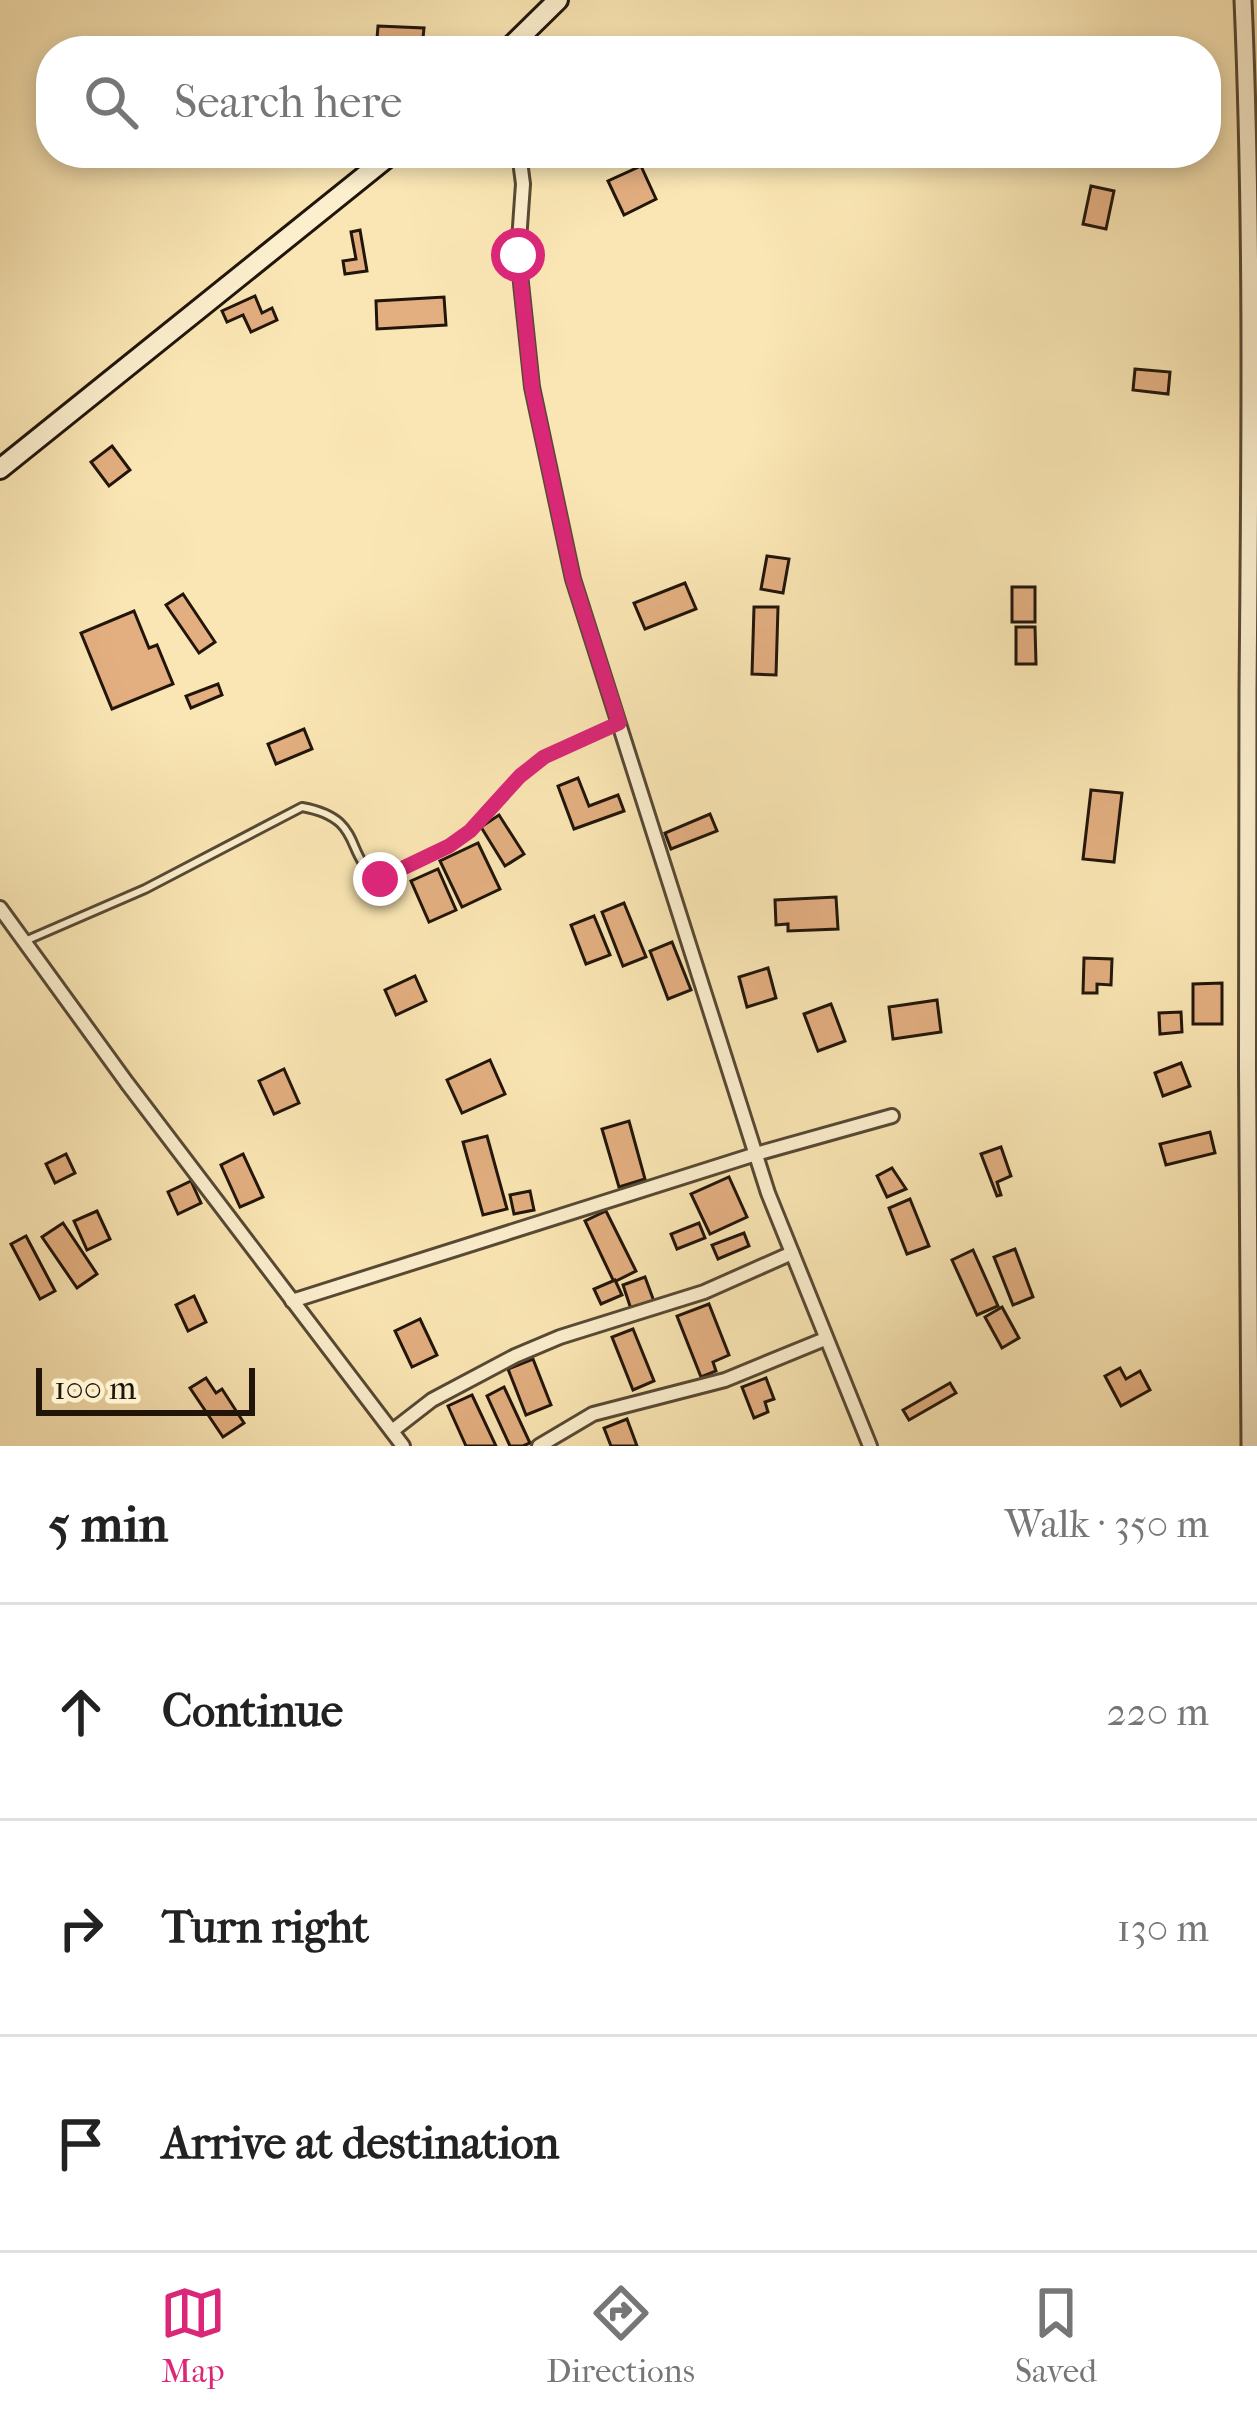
<!DOCTYPE html>
<html lang="en">
<head>
<meta charset="utf-8">
<style>
	:root { --surface:#fff; --page:#f6f6f6; --text:#222; --muted:#767676; --line:#e0e0e0; --accent:#db2777 }
	body { margin:0; font-family:"IM FELL French Canon",serif; background:var(--page); color:var(--text) }
	.scale { position:absolute; left:36px; bottom:30px; width:219px; box-sizing:border-box; padding-left:12px; border:6px solid #21150a; border-top:0; font-size:33px; line-height:42px; white-space:nowrap; color:#21150a; -webkit-text-stroke:9px #fcefce; paint-order:stroke }
	.stop { position:absolute; width:36px; height:36px; margin:-27px; border:9px solid #db2777; border-radius:50%; background:#fff }
	.stop.end { background:#db2777; border-color:#fff; box-shadow:0 3px 12px #0008 }
	.list { margin:0; padding:0; list-style:none }
	h2 { display:flex; justify-content:space-between; align-items:center; height:156px; margin:0; padding:0 48px; font-size:51px }
	h2 small { font-size:39px; font-weight:400; color:var(--muted) }
	.list li { display:grid; grid-template-columns:78px 1fr auto; gap:36px; align-items:center; box-sizing:border-box; height:216px; padding:0 48px; border-top:3px solid var(--line) }
	.list b { display:block; font-size:45px; white-space:nowrap }
	.list em { font-size:39px; font-style:normal; color:var(--muted) }
	.icon { flex:none; width:66px; height:66px; fill:none; stroke:currentColor; stroke-width:2; stroke-linecap:round; stroke-linejoin:round }
	.map { position:relative; flex:none; width:1257px; height:1446px; overflow:hidden }
	.search { position:absolute; background:var(--surface); box-shadow:0 6px 18px #0003; left:36px; right:36px; top:36px; height:132px; display:flex; align-items:center; gap:30px; box-sizing:border-box; padding:0 42px; border-radius:48px; color:var(--muted); font-size:45px }
	.sheet { height:804px; background:var(--surface) }
	nav { display:flex; justify-content:space-around; align-items:center; box-sizing:border-box; height:168px; border-top:3px solid var(--line); background:var(--surface); font-size:33px; color:var(--muted) }
	nav a { display:grid; justify-items:center; gap:6px }
	nav .on { color:var(--accent) }
	.map>svg:first-child { display:block }
	.building { fill:#e3af81; stroke:#21150a; stroke-width:3 }
	.lines { fill:none; stroke-linecap:round; stroke-linejoin:round }
	.service-casing { stroke:#574934; stroke-width:12 }
	.minor-casing { stroke:#574934; stroke-width:18 }
	.tertiary-casing { stroke:#574934; stroke-width:21 }
	.secondary-casing { stroke:#21150a; stroke-width:24 }
	.service { stroke:#fcefce; stroke-width:6 }
	.minor { stroke:#fcefce; stroke-width:12 }
	.tertiary { stroke:#fcefce; stroke-width:15 }
	.secondary { stroke:#fcefce; stroke-width:18 }
	.route { stroke:#db2777; stroke-width:15 }
</style>
</head>
<body>
<div class="map">
<svg width="1257" height="1446" viewBox="0 0 1257 1446">
	<rect width="100%" height="100%" fill="#fae6b4"/>
	<filter id="stains"><feTurbulence type="fractalNoise" baseFrequency=".00167" numOctaves="4"/><feColorMatrix values="0 0 0 0 .2 0 0 0 0 .09 0 0 0 0 .02 0 0 0 .5 -.17"/></filter>
	<radialGradient id="worn" r=".72"><stop offset=".6" stop-color="#630" stop-opacity="0"/><stop offset="1" stop-color="#630" stop-opacity=".3"/></radialGradient>
	<g class="building">
		<path d="M378,26L424,28L422,48L388,45L387,51H376Z"/>
		<path d="M641,166L656,199L624,215L608,181Z"/>
		<path d="M1091,186L1114,191L1106,229L1083,224Z"/>
		<path d="M360,230L367,271L345,274L343,261L356,259L351,232Z"/>
		<path d="M255,296L262,313L272,308L277,320L251,332L243,315L227,322L222,311Z"/>
		<path d="M444,297L446,325L377,329L376,301Z"/>
		<path d="M1135,369L1170,372L1168,394L1133,390Z"/>
		<path d="M112,446L130,470L109,486L91,462Z"/>
		<path d="M767,556L789,559L783,593L761,589Z"/>
		<path d="M685,583L696,609L645,629L634,603Z"/>
		<rect x="1012" y="587" width="23" height="35"/>
		<path d="M183,594L215,642L199,653L166,605Z"/>
		<path d="M754,607H778L776,675L752,674Z"/>
		<path d="M134,611L149,648L157,645L173,684L112,709L81,633Z"/>
		<path d="M1016,627H1035L1036,664H1016Z"/>
		<path d="M218,684L222,695L191,708L186,696Z"/>
		<path d="M304,729L312,749L276,764L268,744Z"/>
		<path d="M578,778L589,806L618,795L624,811L574,829L558,786Z"/>
		<path d="M1091,790L1122,793L1114,862L1083,859Z"/>
		<path d="M710,814L717,831L671,849L665,833Z"/>
		<path d="M499,815L524,854L505,866L481,827Z"/>
		<path d="M478,843L500,889L462,907L440,861Z"/>
		<path d="M438,869L456,910L429,922L411,881Z"/>
		<path d="M836,897L838,929L788,931V924L776,925L775,900Z"/>
		<path d="M624,903L646,957L623,966L602,912Z"/>
		<path d="M594,916L610,955L586,964L571,925Z"/>
		<path d="M672,942L691,990L668,999L650,951Z"/>
		<path d="M1084,958L1112,959L1111,985L1097,984V993H1083Z"/>
		<path d="M768,968L776,998L747,1007L739,977Z"/>
		<path d="M415,976L426,1001L396,1015L385,990Z"/>
		<path d="M1222,983V1024H1193V984Z"/>
		<path d="M937,1000L941,1032L893,1039L889,1007Z"/>
		<path d="M831,1004L845,1041L818,1051L804,1014Z"/>
		<path d="M1181,1012L1182,1032L1160,1034L1159,1013Z"/>
		<path d="M490,1060L505,1094L462,1113L447,1080Z"/>
		<path d="M1181,1063L1190,1086L1163,1096L1155,1073Z"/>
		<path d="M284,1069L299,1103L274,1114L259,1081Z"/>
		<path d="M629,1121L645,1179L619,1187L602,1129Z"/>
		<path d="M1210,1132L1215,1153L1166,1165L1160,1144Z"/>
		<path d="M487,1136L507,1209L483,1215L463,1142Z"/>
		<path d="M1001,1147L1011,1176L997,1182L1001,1195L997,1196L981,1154Z"/>
		<path d="M66,1154L75,1173L55,1183L46,1164Z"/>
		<path d="M243,1154L263,1197L240,1207L221,1165Z"/>
		<path d="M892,1168L906,1189L887,1197L877,1176Z"/>
		<path d="M729,1177L747,1217L710,1234L691,1194Z"/>
		<path d="M191,1181L201,1203L178,1214L168,1192Z"/>
		<path d="M530,1191L534,1210L514,1214L510,1195Z"/>
		<path d="M910,1199L929,1246L907,1254L889,1208Z"/>
		<path d="M97,1211L110,1239L87,1250L74,1221Z"/>
		<path d="M606,1211L636,1271L614,1282L585,1221Z"/>
		<path d="M63,1223L97,1274L77,1288L42,1237Z"/>
		<path d="M699,1223L705,1238L677,1249L671,1234Z"/>
		<path d="M744,1233L749,1246L718,1259L712,1245Z"/>
		<path d="M26,1236L55,1291L40,1299L11,1244Z"/>
		<path d="M1015,1249L1033,1297L1013,1305L994,1257Z"/>
		<path d="M973,1250L998,1306L977,1315L952,1260Z"/>
		<path d="M645,1277L655,1304L632,1312L623,1285Z"/>
		<path d="M615,1280L622,1295L601,1304L594,1289Z"/>
		<path d="M194,1296L206,1322L188,1331L176,1305Z"/>
		<path d="M709,1304L729,1355L713,1362L716,1371L701,1377L677,1316Z"/>
		<path d="M1002,1307L1019,1338L1002,1348L985,1317Z"/>
		<path d="M420,1319L437,1355L412,1367L395,1331Z"/>
		<path d="M633,1329L654,1381L633,1390L612,1337Z"/>
		<path d="M533,1359L551,1405L526,1415L508,1369Z"/>
		<path d="M1120,1368L1126,1379L1140,1371L1150,1390L1121,1406L1105,1376Z"/>
		<path d="M206,1378L216,1393L222,1389L244,1423L223,1437L190,1388Z"/>
		<path d="M766,1378L774,1399L765,1402L768,1412L754,1418L742,1387Z"/>
		<path d="M950,1383L956,1393L909,1420L903,1410Z"/>
		<path d="M504,1387L530,1443L523,1446H510L487,1396Z"/>
		<path d="M472,1395L496,1446H466L448,1406Z"/>
		<path d="M627,1419L637,1446H611L604,1428Z"/>
	</g>
	<g class="lines">
		<g class="service-casing">
			<path id="service" d="M25,941L145,889L302,807C368,819 341,857 381,879L449,846L470,831L520,776L544,757L617,724"/>
		</g>
		<g class="minor-casing">
			<g id="minor">
				<path d="M519,153L523,184L518,255L532,387L573,579L768,1193L870,1446"/>
				<path d="M0,908L127,1083L403,1446"/>
				<path d="M292,1301L756,1154L892,1116"/>
				<path d="M392,1431L432,1400L515,1356L560,1337L704,1292L792,1253"/>
				<path d="M539,1446L593,1414L725,1380L825,1339"/>
			</g>
		</g>
		<g class="tertiary-casing">
			<path id="tertiary" d="M1243,0C1253,230 1250,461 1248,691C1247,943 1247,1194 1250,1446"/>
		</g>
		<g class="secondary-casing">
			<g id="secondary">
				<path d="M506,51L558,0"/>
				<path d="M0,469L393,153"/>
			</g>
		</g>
		<use href="#service" class="service"/>
		<use href="#minor" class="minor"/>
		<use href="#tertiary" class="tertiary"/>
		<use href="#secondary" class="secondary"/>
	</g>
	<g class="lines">
		<path class="route" d="M380,879L449,846L470,831L520,776L544,757L619,723L573,579L532,387L518,255"/>
	</g>
	<rect width="100%" height="100%" filter="url(#stains)"/>
	<rect width="100%" height="100%" fill="url(#worn)"/>
</svg>
<div class="scale">100 m</div>
<div class="stop" style="left:518px;top:255px"></div>
<div class="stop end" style="left:380px;top:879px"></div>
<div class="search"><svg class="icon" aria-label="search" viewBox="0 0 24 24"><circle cx="10" cy="10" r="6"/><path d="M15 15l6 6"/></svg>Search here</div>
</div>
<section class="sheet">
<h2>5 min<small>Walk · 350 m</small></h2>
<ul class="list">
<li><svg class="icon" aria-label="ahead" viewBox="0 0 24 24"><path d="M12 20V5M6 11l6-6 6 6"/></svg><div><b>Continue</b></div><em>220 m</em></li>
<li><svg class="icon" aria-label="right" viewBox="0 0 24 24"><path d="M7 20v-9h11M14 6l5 5-5 5"/></svg><div><b>Turn right</b></div><em>130 m</em></li>
<li><svg class="icon" aria-label="arrive" viewBox="0 0 24 24"><path d="M6 21V4h12l-3 4 3 4H6"/></svg><div><b>Arrive at destination</b></div></li>
</ul>
</section>
<nav>
<a class="on"><svg class="icon" aria-label="map" viewBox="0 0 24 24"><path d="M3 6l6-2 6 2 6-2v14l-6 2-6-2-6 2zM9 4v14M15 6v14"/></svg>Map</a>
<a><svg class="icon" aria-label="directions" viewBox="0 0 24 24"><path d="M12 3l9 9-9 9-9-9zM9 14v-3h6M13 9l2 2-2 2"/></svg>Directions</a>
<a><svg class="icon" aria-label="saved" viewBox="0 0 24 24"><path d="M7 4h10v16l-5-4-5 4z"/></svg>Saved</a>
</nav>
</body>
</html>
